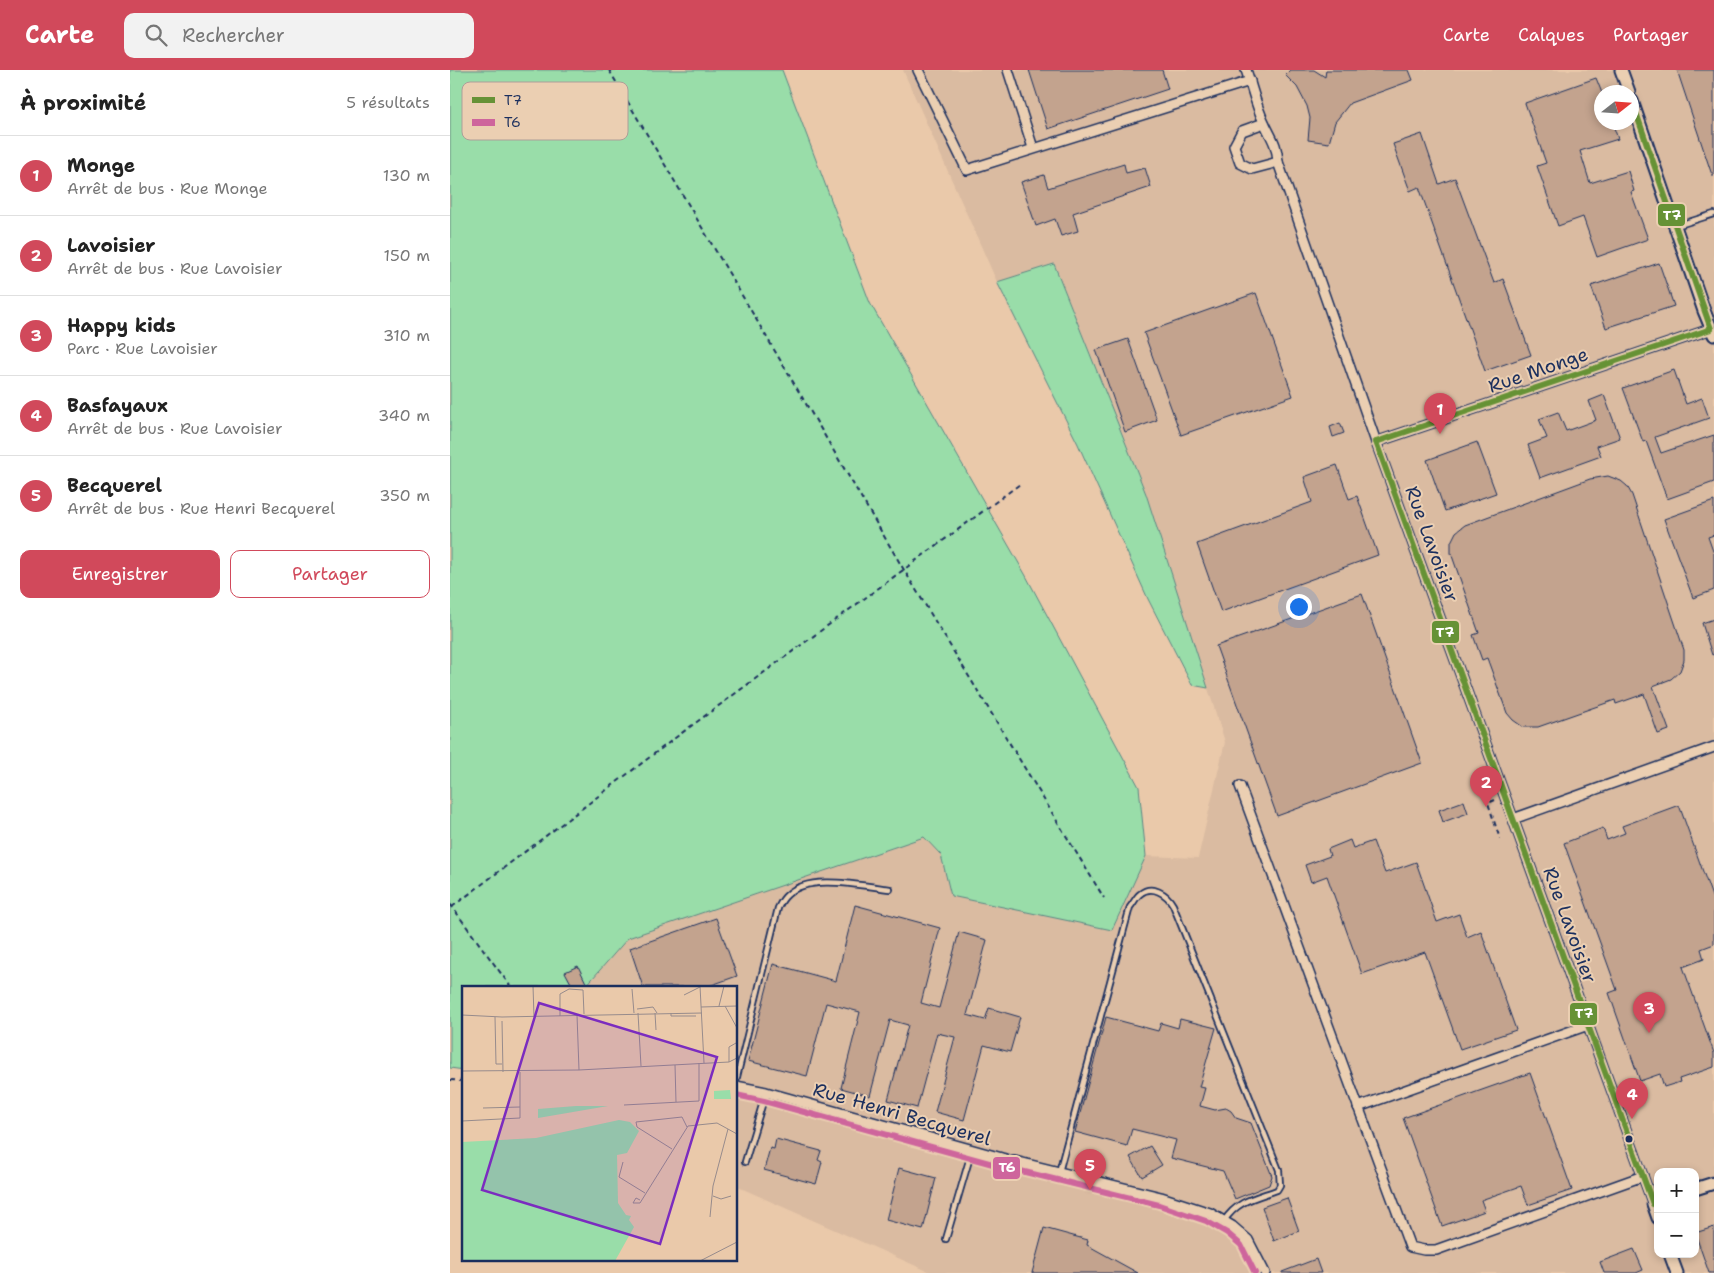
<!DOCTYPE html>
<html lang="fr">
<head>
<meta charset="utf-8">
<style>
	:root { --surface:#fff; --page:#f2f2f2; --text:#222; --muted:#767676; --line:#e0e0e0; --accent:#d1495b }
	body { margin:0; font-family:"Shantell Sans",sans-serif; background:var(--page); color:var(--text) }
	.controls { position:absolute; right:15px; bottom:15px; display:grid; overflow:hidden; border-radius:10px; box-shadow:0 2px 8px #0003 }
	.controls button { width:45px; height:45px; display:grid; place-items:center; padding:0; border:0; border-bottom:1px solid var(--line); background:var(--surface); color:var(--text); font:25px sans-serif }
	.compass { position:absolute; left:1144px; top:15px; width:45px; height:45px; border-radius:50%; background:var(--surface); box-shadow:0 2px 8px #0003; rotate:73deg }
	.you { position:absolute; left:848px; top:536px; width:18px; height:18px; margin:-12px; border:4px solid #fff; border-radius:50%; background:#1a73e8; box-shadow:0 0 0 8px #1a73e833 }
	.badge { display:grid; place-items:center; width:32px; height:32px; border-radius:50%; background:var(--accent); color:#fff; font-size:16px; font-weight:700 }
	.pin { position:absolute; translate:-50% -41px; filter:drop-shadow(0 1px 2px #0008) }
	.pin::after { content:''; position:absolute; top:26px; width:18px; height:15px; background:inherit; clip-path:polygon(0 0,100% 0,50% 100%) }
	.list { margin:0; padding:0; list-style:none }
	h2 { display:flex; justify-content:space-between; align-items:center; height:65px; margin:0; padding:0 20px; font-size:21px }
	h2 small { font-size:16px; font-weight:400; color:var(--muted) }
	.list li { display:grid; grid-template-columns:32px 1fr auto; gap:15px; align-items:center; box-sizing:border-box; height:80px; padding:0 20px; border-top:1px solid var(--line) }
	.list b { display:block; font-size:19px; white-space:nowrap }
	.list p { margin:0; font-size:16px; white-space:nowrap; color:var(--muted) }
	.list em { font-size:16px; font-style:normal; color:var(--muted) }
	.actions { display:flex; gap:10px; padding:15px 20px }
	.actions a { flex:1; padding:11px 0; border:1px solid var(--accent); border-radius:10px; text-align:center; font-size:18px; color:var(--accent) }
	.actions .main { background:var(--accent); color:#fff }
	.icon { flex:none; width:28px; height:28px; fill:none; stroke:currentColor; stroke-width:2; stroke-linecap:round; stroke-linejoin:round }
	.map { position:relative; flex:none; width:1264px; height:1203px; overflow:hidden }
	header { display:flex; align-items:center; gap:30px; box-sizing:border-box; height:70px; padding:0 25px; background:var(--accent); color:#fff }
	header strong { font-size:24px }
	nav { display:flex; gap:28px; margin-inline-start:auto; font-size:18px }
	.search { width:350px; height:45px; background:var(--page); display:flex; align-items:center; gap:12px; box-sizing:border-box; padding:0 18px; border-radius:10px; color:var(--muted); font-size:19px }
	main { display:flex }
	aside { flex:1; background:var(--surface) }
	.map>svg:first-child { display:block }
	.built { fill:#dabba1; fill-rule:evenodd }
	.green { fill:#99dda9; stroke:#5a8684 }
	.building { fill:#c3a38e; stroke:#1b2f5e }
	.lines { fill:none; stroke-linecap:round; stroke-linejoin:round }
	.service-casing { stroke:#1b2f5e; stroke-width:8 }
	.minor-casing { stroke:#1b2f5e; stroke-width:12 }
	.tertiary-casing { stroke:#1b2f5e; stroke-width:15 }
	.path { stroke:#1b2f5e; stroke-width:2; stroke-dasharray:5 4; stroke-linecap:butt }
	.service { stroke:#ebcfb2; stroke-width:4.5 }
	.minor { stroke:#ebcfb2; stroke-width:9 }
	.tertiary { stroke:#ebcfb2; stroke-width:11 }
	.bus-1-casing { stroke:#ebcfb2; stroke-width:10 }
	.bus-2-casing { stroke:#ebcfb2; stroke-width:10 }
	.bus-1 { stroke:#669236; stroke-width:6 }
	.bus-2 { stroke:#ce659c; stroke-width:6 }
	.bus-dot { fill:#1b2f5e; stroke:#ebcfb2; stroke-width:2 }
	.labels { text-anchor:middle; dominant-baseline:central; stroke-width:4; stroke-linejoin:round; paint-order:stroke }
	.street-label { font-size:19px; fill:#1b2f5e; stroke:#ebcfb2 }
	.inset-road { fill:none; stroke:#978b8c; stroke-width:1 }
	.view { fill:#7b2cbf; fill-opacity:0.15; stroke:#7b2cbf; stroke-width:2.5 }
	.inset-edge { fill:none; stroke:#1b2f5e; stroke-width:2.5 }
	.key { fill:#ebcfb2; stroke:#ad9f99; stroke-width:1 }
	.key-label { font-size:14px; fill:#1b2f5e }
	.line-badge { stroke:#ebcfb2; stroke-width:2 }
	.badge-label { font-size:14px; text-anchor:middle; font-weight:bold; fill:#fff }
</style>
</head>
<body>
<header>
<strong>Carte</strong>
<div class="search"><svg class="icon" aria-label="search" viewBox="0 0 24 24"><circle cx="10" cy="10" r="6"/><path d="M15 15l6 6"/></svg>Rechercher</div>
<nav><a>Carte</a><a>Calques</a><a>Partager</a></nav>
</header>
<main>
<aside>
<h2>À proximité<small>5 résultats</small></h2>
<ul class="list">
<li><span class="badge">1</span><div><b>Monge</b><p>Arrêt de bus · Rue Monge</p></div><em>130 m</em></li>
<li><span class="badge">2</span><div><b>Lavoisier</b><p>Arrêt de bus · Rue Lavoisier</p></div><em>150 m</em></li>
<li><span class="badge">3</span><div><b>Happy kids</b><p>Parc · Rue Lavoisier</p></div><em>310 m</em></li>
<li><span class="badge">4</span><div><b>Basfayaux</b><p>Arrêt de bus · Rue Lavoisier</p></div><em>340 m</em></li>
<li><span class="badge">5</span><div><b>Becquerel</b><p>Arrêt de bus · Rue Henri Becquerel</p></div><em>350 m</em></li>
</ul>
<div class="actions"><a class="main">Enregistrer</a><a>Partager</a></div>
</aside>
<div class="map">
<svg width="1264" height="1203" viewBox="0 0 1264 1203">
	<rect width="100%" height="100%" fill="#eac9aa"/>
	<filter id="ink" filterUnits="userSpaceOnUse"><feTurbulence type="fractalNoise" baseFrequency=".02" numOctaves="2"/><feDisplacementMap in="SourceGraphic" scale="10" xChannelSelector="R" yChannelSelector="G"/><feConvolveMatrix kernelMatrix="1 2 1 2 8 2 1 2 1" color-interpolation-filters="sRGB"/></filter>
	<g filter="url(#ink)">
		<path class="built" d="M453,0H1264V1203H482L286,1116V917H135L178,868L474,767L491,785L502,826L662,859L696,786L748,788L775,672L696,424L604,194L547,212ZM1152,22H1182V52H1152ZM1208,1102H1245V1184H1208Z"/>
		<g class="green">
			<path d="M0,0H332L420,233L575,504L689,717L696,786L662,860L501,826L491,785L474,767L178,868L135,917H14V1000L0,998Z"/>
			<path d="M604,194L696,424L758,618L742,615L698,529L628,374L547,212Z"/>
		</g>
		<g class="building">
			<path d="M579,0H712L718,19L598,59Z"/>
			<path d="M840,0H864L875,7L876,0H959L963,10L900,33L885,52L879,73L858,70L860,48L857,36L847,17L835,5Z"/>
			<path d="M1227,0H1264V105H1262Z"/>
			<path d="M1146,8L1152,23V52H1162L1168,69L1130,81L1140,113L1178,101L1184,121L1181,122L1198,169L1147,187L1133,147L1108,156L1087,96L1096,93L1075,33Z"/>
			<path d="M972,64L989,114L1005,108L1044,213L1053,209L1081,285L1035,301L969,117L960,121L943,74Z"/>
			<path d="M674,94L676,103L695,98L701,117L623,143L628,161L611,166L605,149L586,156L571,112L594,105L598,118Z"/>
			<path d="M1209,193L1224,236L1156,258L1141,216Z"/>
			<path d="M806,223L843,326L731,365L694,263Z"/>
			<path d="M678,269L707,350L675,362L646,280Z"/>
			<path d="M1224,300L1236,334L1252,328L1259,348L1205,367L1211,383L1264,365V412L1217,429L1196,371L1193,372L1173,318Z"/>
			<path d="M1154,325L1170,368L1147,376L1151,386L1090,408L1078,375L1097,368L1089,349L1108,342L1116,361L1146,350L1139,331Z"/>
			<path d="M890,353L894,363L883,367L880,357Z"/>
			<path d="M1027,372L1046,423L995,441L977,390Z"/>
			<path d="M887,395L899,429L907,426L928,485L771,542L747,474L862,432L854,407Z"/>
			<path d="M1158,406L1171,411L1177,416L1182,425L1234,580V590L1230,601L1221,609L1203,616L1219,660L1208,664L1194,624L1166,634L1165,630L1088,657H1073L1063,650L1057,643L1037,588L1032,590L1023,565L1029,563L1001,483V472L1006,462L1015,455L1140,409Z"/>
			<path d="M1264,431V465L1258,467L1264,484V520L1243,528L1214,449Z"/>
			<path d="M912,524L972,693L827,746L766,576Z"/>
			<path d="M1264,549V584L1262,585L1252,553Z"/>
			<path d="M1014,731L1018,743L993,752L989,740Z"/>
			<path d="M1229,735L1264,832V874L1251,879L1254,889L1233,897L1264,983V997L1229,1009L1230,1012L1214,1017L1210,1004L1190,1011L1159,923L1167,920L1114,773L1153,758L1157,770L1175,763L1172,756Z"/>
			<path d="M900,770L903,778L923,771L935,803L966,792L987,852L1009,844L1017,867L1031,861L1066,960L1010,979L975,882L912,904L877,806L861,812L855,795L880,786L878,779Z"/>
			<path d="M405,835L490,858L471,933L489,938L509,862L537,870L517,945L535,950L539,938L570,947L560,982L534,975L514,1050L485,1042L505,967L487,963L467,1038L438,1030L458,955L440,950L420,1026L391,1018L410,942L376,933L357,1006L298,991L323,894L386,911Z"/>
			<path d="M266,848L287,906L256,917H193L180,878Z"/>
			<path d="M128,896L138,917H123L115,902Z"/>
			<path d="M656,947L708,961L711,953L728,958L730,949L766,958L749,1017L755,1018L750,1036L765,1040L776,1038L781,1041L786,1048L801,1053L822,1106L819,1115L785,1129L773,1101L721,1088L726,1070L682,1059L677,1076L625,1062Z"/>
			<path d="M1080,1003L1122,1120L1078,1135L1071,1116L1031,1130L1035,1141L992,1156L953,1048Z"/>
			<path d="M326,1069L371,1081L368,1090L372,1092L366,1114L314,1100L320,1078L324,1079Z"/>
			<path d="M700,1076L712,1095L692,1107L680,1087Z"/>
			<path d="M449,1098L486,1108L473,1160L436,1150Z"/>
			<path d="M837,1128L849,1161L824,1171L812,1137Z"/>
			<path d="M1264,1157V1203H1259L1245,1163Z"/>
			<path d="M594,1158L638,1170L637,1175L688,1203H582Z"/>
			<path d="M1184,1179L1193,1200L1186,1203H1154L1150,1192Z"/>
			<path d="M866,1189L871,1203H832V1202Z"/>
		</g>
		<g class="lines">
			<g class="service-casing">
				<g id="service">
					<path d="M1226,156L1264,144"/>
					<path d="M286,1011L328,838C330,834 333,828 337,825C359,803 412,816 440,819"/>
					<path d="M295,1092L316,1022"/>
					<path d="M609,1102L680,837C683,834 686,827 690,824C702,814 717,824 723,835L829,1100L830,1115L827,1120C805,1128 788,1130 774,1151"/>
					<path d="M496,1169L522,1080"/>
				</g>
			</g>
			<g class="minor-casing">
				<g id="minor">
					<path d="M468,0L517,100L800,11"/>
					<path d="M558,0L583,78"/>
					<path d="M796,0C802,17 806,36 814,52C821,68 827,73 828,92L926,372L1203,1134"/>
					<path d="M814,53L792,61L784,76L790,93L802,99L828,92"/>
					<path d="M926,372L1261,259"/>
					<path d="M790,716L960,1177L974,1180H986L1193,1106"/>
					<path d="M1063,749L1264,677"/>
					<path d="M286,1016L316,1022L552,1088L711,1127L760,1143L782,1156L798,1170L815,1203"/>
					<path d="M908,1037L1138,955"/>
				</g>
			</g>
			<g class="tertiary-casing">
				<g id="tertiary">
					<path d="M1171,0L1179,22"/>
					<path d="M1182,31L1254,241L1264,265"/>
					<path d="M1245,1119L1264,1113"/>
					<path d="M1208,1133L1203,1134L1208,1148"/>
					<path d="M1220,1184L1227,1203"/>
				</g>
			</g>
			<g class="path">
				<path d="M159,0L454,500L654,828"/>
				<path d="M1045,730L1038,733L1050,769"/>
				<path d="M0,834L61,917"/>
				<path d="M2,837L229,665L570,414"/>
				<path d="M0,1010L14,1011"/>
			</g>
			<use href="#service" class="service"/>
			<use href="#minor" class="minor"/>
			<use href="#tertiary" class="tertiary"/>
			<g class="bus-1-casing">
				<g id="bus-1">
					<path d="M1182,31L1261,259"/>
					<path d="M926,372L1203,1134"/>
					<path d="M926,372L1261,259"/>
				</g>
			</g>
			<g class="bus-2-casing">
				<path id="bus-2" d="M286,1025L314,1031L550,1096L709,1135L756,1151L777,1163L791,1175L805,1203"/>
			</g>
			<use href="#bus-1" class="bus-1"/>
			<use href="#bus-2" class="bus-2"/>
		</g>
	</g>
	<circle class="bus-dot" cx="1179" cy="1069" r="4.5"/>
	<g class="labels">
		<g class="street-label">
			<text transform="translate(1088 300) rotate(-19)">Rue Monge</text>
			<text transform="translate(982 474) rotate(70)">Rue Lavoisier</text>
			<text transform="translate(1120 855) rotate(70)">Rue Lavoisier</text>
			<text transform="translate(452 1044) rotate(16)">Rue Henri Becquerel</text>
		</g>
	</g>
	<g transform="translate(12 916)">
		<rect width="275" height="275" fill="#eac9aa"/>
		<path d="M268,104L269,113H252V105ZM114,120H146L76,132V123ZM157,134L168,136L177,145L165,167L155,169L156,217L164,229L169,230L167,234L172,241L153,275H0V156L74,152Z" fill="#99dda9"/>
		<path class="inset-road" d="M71,0L72,31M238,0L242,77M170,3L172,27M222,9L238,1M257,20L262,0M263,20L275,42M239,21L275,20M175,23L191,21L195,27M176,27L179,80M193,27L194,44M209,27V30H234M0,29L40,31L240,27M115,29L117,84M98,30V8L107,3L121,4L122,28M33,31L34,78H40M40,35L41,86M267,76V61L274,57M213,79L214,116M0,85L117,84L267,76L275,72M162,119L237,115V77M21,122L58,121M0,135L58,132V86M210,163L175,141L174,136L220,131L225,141M161,176L157,191L183,207M251,210L259,213L269,210M178,214L174,212L171,217H178L226,140L255,137L275,148M248,231L251,200L266,143M238,275L275,256"/>
		<path class="view" d="M77,17L255,71L198,258L20,204Z"/>
		<rect width="275" height="275" class="inset-edge"/>
	</g>
	<rect x="12" y="12" width="166" height="58" rx="8" class="key"/>
	<rect x="22" y="27" width="23" height="6" fill="#669236"/>
	<rect x="22" y="49" width="23" height="7" fill="#ce659c"/>
	<g class="key-label">
		<text x="54" y="35">T7</text>
		<text x="54" y="57">T6</text>
	</g>
	<g class="line-badge">
		<rect x="1207" y="133" width="29" height="24" rx="5" fill="#669236"/>
		<rect x="981" y="550" width="29" height="24" rx="5" fill="#669236"/>
		<rect x="1119" y="932" width="29" height="24" rx="5" fill="#669236"/>
		<rect x="542" y="1086" width="29" height="24" rx="5" fill="#ce659c"/>
	</g>
	<g class="badge-label">
		<text x="1222" y="150">T7</text>
		<text x="995" y="567">T7</text>
		<text x="1134" y="948">T7</text>
		<text x="557" y="1102">T6</text>
	</g>
</svg>
<div class="controls">
<button>+</button>
<button>−</button>
</div>
<svg class="compass" viewBox="-18 -18 36 36"><path d="M0-13l5 13h-10z" fill="#e53935"/><path d="M0 13l5-13h-10z" fill="#767676"/></svg>
<div class="you"></div>
<div class="pin badge" style="left:990px;top:364px">1</div>
<div class="pin badge" style="left:1036px;top:737px">2</div>
<div class="pin badge" style="left:1199px;top:963px">3</div>
<div class="pin badge" style="left:1182px;top:1049px">4</div>
<div class="pin badge" style="left:640px;top:1120px">5</div>
</div>
</main>
</body>
</html>
